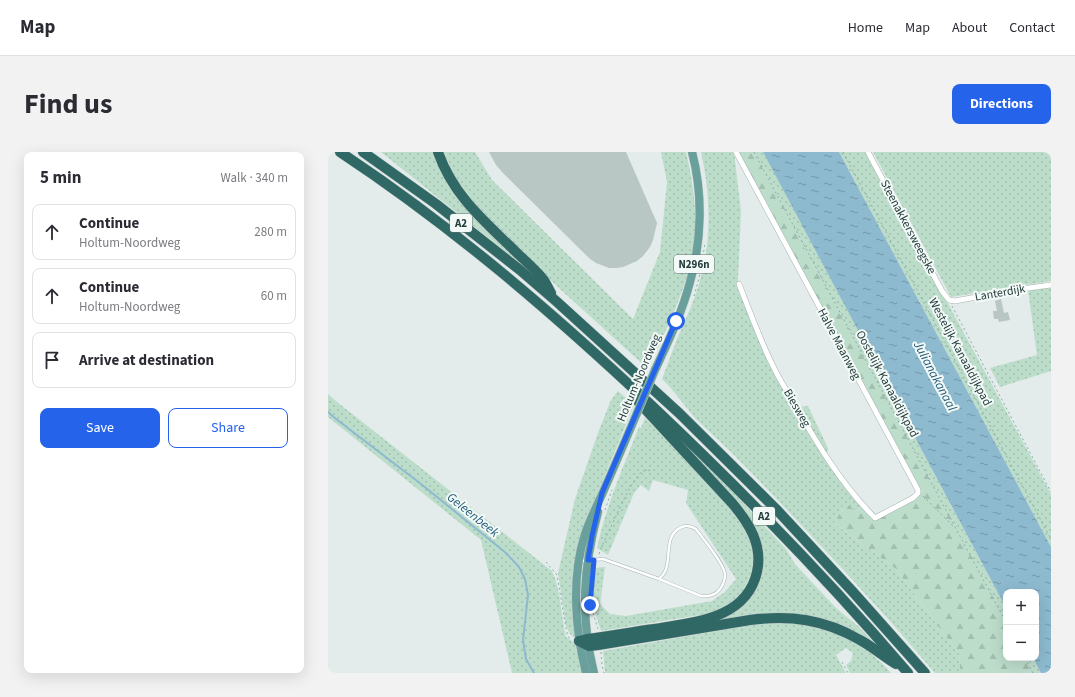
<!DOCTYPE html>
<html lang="en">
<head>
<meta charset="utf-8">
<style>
	:root { --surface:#fff; --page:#f2f2f3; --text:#2b2b33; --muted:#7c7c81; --line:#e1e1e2; --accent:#2563eb }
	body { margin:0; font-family:"Source Sans 3",sans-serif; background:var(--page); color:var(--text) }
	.controls { position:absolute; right:12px; bottom:12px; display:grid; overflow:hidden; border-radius:8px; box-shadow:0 4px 16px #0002 }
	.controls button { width:36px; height:36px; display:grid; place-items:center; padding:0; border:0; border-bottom:1px solid var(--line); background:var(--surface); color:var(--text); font:20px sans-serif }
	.stop { position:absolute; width:12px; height:12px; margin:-9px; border:3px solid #2563eb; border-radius:50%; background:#fff }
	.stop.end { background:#2563eb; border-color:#fff; box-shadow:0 1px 4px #0008 }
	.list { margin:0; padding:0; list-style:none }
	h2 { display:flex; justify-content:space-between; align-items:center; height:52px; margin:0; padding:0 16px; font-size:17px }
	h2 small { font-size:13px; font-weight:400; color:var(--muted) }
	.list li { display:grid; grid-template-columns:26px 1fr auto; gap:12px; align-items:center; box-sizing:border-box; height:56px; margin:0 8px 8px; padding:0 8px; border:1px solid var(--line); border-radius:8px }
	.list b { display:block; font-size:15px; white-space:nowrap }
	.list p { margin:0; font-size:13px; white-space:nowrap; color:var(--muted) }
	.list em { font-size:13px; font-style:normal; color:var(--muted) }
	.actions { display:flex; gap:8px; padding:12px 16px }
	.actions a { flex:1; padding:9px 0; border:1px solid var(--accent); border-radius:8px; text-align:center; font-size:14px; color:var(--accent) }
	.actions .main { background:var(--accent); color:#fff }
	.icon { flex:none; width:22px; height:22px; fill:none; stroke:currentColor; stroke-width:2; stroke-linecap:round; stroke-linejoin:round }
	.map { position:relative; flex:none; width:723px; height:521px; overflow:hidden; border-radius:8px }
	header { display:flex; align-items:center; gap:24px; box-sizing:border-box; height:56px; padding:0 20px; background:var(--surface); border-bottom:1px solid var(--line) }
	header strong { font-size:19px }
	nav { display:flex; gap:22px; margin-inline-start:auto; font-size:14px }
	.intro { display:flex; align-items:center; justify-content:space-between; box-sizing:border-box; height:96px; padding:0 24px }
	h1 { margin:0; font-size:28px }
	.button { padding:10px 18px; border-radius:8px; background:var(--accent); color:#fff; font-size:14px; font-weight:700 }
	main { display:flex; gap:24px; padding:0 24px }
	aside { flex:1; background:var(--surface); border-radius:8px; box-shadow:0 4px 16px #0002 }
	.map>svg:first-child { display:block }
	.grass { fill:url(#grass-dots) }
	.forest { fill:url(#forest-firs) }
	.water { fill:url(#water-ripples) }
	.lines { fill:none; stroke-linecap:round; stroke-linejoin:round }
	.stream { stroke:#8dbacf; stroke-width:2 }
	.building { fill:#b8c7c3 }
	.service-casing { stroke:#a6b4b2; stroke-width:3.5 }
	.minor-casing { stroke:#a6b4b2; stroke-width:6 }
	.primary-casing { stroke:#c1c9c8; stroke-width:9 }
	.motorway-casing { stroke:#c1c9c8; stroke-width:11 }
	.path { stroke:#84afa9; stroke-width:1; stroke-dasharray:2 3; stroke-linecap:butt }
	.service { stroke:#fff; stroke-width:2.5 }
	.minor { stroke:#fff; stroke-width:5 }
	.primary { stroke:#69a09c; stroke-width:8 }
	.motorway { stroke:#306866; stroke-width:10 }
	.primary-bridge-casing { stroke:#c1c9c8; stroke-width:9; stroke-linecap:butt }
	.primary-bridge { stroke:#69a09c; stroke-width:8 }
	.route { stroke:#2563eb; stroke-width:5 }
	.labels { text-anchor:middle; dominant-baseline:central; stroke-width:4; stroke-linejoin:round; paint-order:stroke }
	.shield { fill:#f3f9f7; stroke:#617573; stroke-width:1 }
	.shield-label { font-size:11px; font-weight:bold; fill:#233d3b }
	.street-label { font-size:12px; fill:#233d3b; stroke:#f3f9f7 }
	.water-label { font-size:13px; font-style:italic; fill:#1f5a77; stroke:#f3f9f7 }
</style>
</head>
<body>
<header>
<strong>Map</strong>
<nav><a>Home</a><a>Map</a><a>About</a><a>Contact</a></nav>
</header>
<div class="intro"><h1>Find us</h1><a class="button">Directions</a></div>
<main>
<aside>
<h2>5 min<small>Walk · 340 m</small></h2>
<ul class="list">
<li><svg class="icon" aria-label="ahead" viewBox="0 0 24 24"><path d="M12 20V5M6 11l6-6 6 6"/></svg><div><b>Continue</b><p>Holtum-Noordweg</p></div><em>280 m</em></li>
<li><svg class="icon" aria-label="ahead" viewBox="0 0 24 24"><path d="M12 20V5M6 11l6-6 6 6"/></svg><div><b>Continue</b><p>Holtum-Noordweg</p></div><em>60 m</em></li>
<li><svg class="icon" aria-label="arrive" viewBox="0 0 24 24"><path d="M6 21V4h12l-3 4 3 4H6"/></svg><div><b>Arrive at destination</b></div></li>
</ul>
<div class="actions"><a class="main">Save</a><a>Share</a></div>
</aside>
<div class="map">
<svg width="723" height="521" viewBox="0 0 723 521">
	<defs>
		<pattern id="grass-dots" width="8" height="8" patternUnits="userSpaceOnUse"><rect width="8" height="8" fill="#bdddcb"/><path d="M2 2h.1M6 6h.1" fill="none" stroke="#a2bfaf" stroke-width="1.8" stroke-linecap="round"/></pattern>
		<pattern id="forest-firs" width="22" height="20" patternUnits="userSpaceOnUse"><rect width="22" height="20" fill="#bdddcb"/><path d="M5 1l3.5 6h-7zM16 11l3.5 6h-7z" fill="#a2bfaf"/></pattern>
		<pattern id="water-ripples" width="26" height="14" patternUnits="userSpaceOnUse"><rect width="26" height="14" fill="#8dbacf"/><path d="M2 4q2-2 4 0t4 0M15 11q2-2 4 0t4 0" fill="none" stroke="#7398a9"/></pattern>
	</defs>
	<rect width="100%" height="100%" fill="#e3ecea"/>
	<g class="grass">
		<path d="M53,0H106L115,22L209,125Z"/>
		<path d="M116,0H147L164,28L305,167L332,100L339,30L333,0H358C364,25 368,50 367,76C366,125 340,173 320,217L231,136L183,90L143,48L125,22Z"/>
		<path d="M373,0H406L413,59L410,128L442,207L471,255L480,254L500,296L499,303L521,334L537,352L528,359L515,356L506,371L568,417L631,502L632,521H607L561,468L521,424L446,344L403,300L367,266L341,234L334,227C339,214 344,200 349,187C358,166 368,146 373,124C384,85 382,40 373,0Z"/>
		<path d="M426,0H435L437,3L678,456V469L626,371L590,306L511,158L482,107L455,53Z"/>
		<path d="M511,0H539L617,146L723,342V395Z"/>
		<path d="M545,0H723V129L623,145Z"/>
		<path d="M723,135V219L672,235L662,216L709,203L700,138Z"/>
		<path d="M290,239L306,253L270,340L254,383L247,485H245L242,482L238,474L230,421L247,347L271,278L283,248Z"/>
		<path d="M0,242L9,250L224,419C233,437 233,465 238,485L247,491L254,521H184L153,388L0,265Z"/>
		<path d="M317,266C335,283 352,300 369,317C377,325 386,332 393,341C398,347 402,354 407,361C414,371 421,381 424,393C427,403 425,417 421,426C414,446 397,456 378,462L273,479L264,451L266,416L277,415L272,452L282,462L298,464L384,449L397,440L408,427L358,351L360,338L325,328L321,339L313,333L306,341L280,403L269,396C278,354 295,315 311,275L313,276Z"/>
		<path d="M345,281L404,339L458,397L467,412L508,456L530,474L553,498L496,470L368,471L419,445L431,390Z"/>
		<path d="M459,470C480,473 503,477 522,487C538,496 552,508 563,521H522L518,513L523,509L525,501L518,496L508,503L518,521H277L275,499L423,473Z"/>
		<path d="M698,506H705L713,521H706Z"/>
	</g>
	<path class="forest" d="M408,0H426L455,53L482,107L511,158L590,306L626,371L678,469V506H698L706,521H632L631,502L568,417L506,371L515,356L513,348L528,359L537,352L550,364L591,341Z"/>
	<path class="water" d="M435,0H511L723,395V521H713L705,506H708V440H678V456Z"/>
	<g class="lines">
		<path class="stream" d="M0,260L8,267L93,332L178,401L191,415L197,427L200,443L195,488L198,507L206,521"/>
	</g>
	<g class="building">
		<path d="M161,0H298L329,71L325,88L322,95L315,104L309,109L295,115L288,116H281L268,111L262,107L175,21L168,13Z"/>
		<path d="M673,147L676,161L680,160L682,168L671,170L670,167H666L665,159H669L667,149Z"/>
	</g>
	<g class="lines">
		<g class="service-casing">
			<path id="service" d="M252,409L275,407L331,427L373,444C380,445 388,443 392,437C395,433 397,427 397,422C396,411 375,387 368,377C363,374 359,373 354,375C336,382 343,404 338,417C337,421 334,424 331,427"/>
		</g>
		<g class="minor-casing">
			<g id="minor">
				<path d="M408,0L590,338V341L585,346L547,366C514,333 489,292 466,251C459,239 451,227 445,214C432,188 422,160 411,132"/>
				<path d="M540,0L614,139L621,148L627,149L686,138L723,133"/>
			</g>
		</g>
		<g class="primary-casing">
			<g id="primary">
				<path d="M327,218C340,190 354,161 362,130C374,88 375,42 364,0"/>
				<path d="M258,521C247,477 243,426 257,382C262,367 269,354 275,340C287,313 298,287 309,261"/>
				<path d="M266,521C252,464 255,416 270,360"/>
			</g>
		</g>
		<g class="motorway-casing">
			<g id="motorway">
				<path d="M12,0C124,74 224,160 322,252C412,337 499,426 580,521"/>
				<path d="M35,0L108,52L192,118L228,149L351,261L449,358L525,440L597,521"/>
				<path d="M110,0C125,43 155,68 187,99C196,108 207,117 215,127C218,131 220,136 223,141"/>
				<path d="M251,489L259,487C282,484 304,480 326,477C365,470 418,468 429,420C435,393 421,371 404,351L307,246"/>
				<path d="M251,489L261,494L270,493L422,468C462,463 496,467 532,488C545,495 555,504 568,512"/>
			</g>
		</g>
		<g class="path">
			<path d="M426,0L678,470"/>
			<path d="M515,0L723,387"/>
			<path d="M375,105L377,90"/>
			<path d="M366,144L370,130L373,118"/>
			<path d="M624,154L723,340"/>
			<path d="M595,344L625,374"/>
			<path d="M277,358L284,338"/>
			<path d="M271,402C276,388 283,375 289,362C296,347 303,331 314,319L325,318"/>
			<path d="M218,410L229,423L238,476L240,485L243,487"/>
			<path d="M265,461L270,477"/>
			<path d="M273,500L274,513L276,521"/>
			<path d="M697,506L705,521"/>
			<path d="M514,510L520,521"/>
		</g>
		<use href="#service" class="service"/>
		<use href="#minor" class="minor"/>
		<use href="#primary" class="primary"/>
		<use href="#motorway" class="motorway"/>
		<g class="primary-bridge-casing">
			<path id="primary-bridge" d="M309,261L327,218"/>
		</g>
		<use href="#primary-bridge" class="primary-bridge"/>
	</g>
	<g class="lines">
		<path class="route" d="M262,453L266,408H260L264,384L274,341L348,169"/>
	</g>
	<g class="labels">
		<g class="shield">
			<rect x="122" y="62" width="22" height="18" rx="3"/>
			<rect x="346" y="103" width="40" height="18" rx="3"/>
			<rect x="425" y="355" width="22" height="18" rx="3"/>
		</g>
		<g class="shield-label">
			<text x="133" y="71">A2</text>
			<text x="366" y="112">N296n</text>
			<text x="436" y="364">A2</text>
		</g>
		<g class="street-label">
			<text transform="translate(580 75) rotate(62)">Steenakkersweegske</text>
			<text transform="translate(672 141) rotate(-10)">Lanterdijk</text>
			<text transform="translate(511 192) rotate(62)">Halve Maanweg</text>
			<text transform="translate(632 200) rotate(62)">Westelijk Kanaaldijkpad</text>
			<text transform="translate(311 226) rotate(-67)">Holtum-Noordweg</text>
			<text transform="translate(559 232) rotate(62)">Oostelijk Kanaaldijkpad</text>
			<text transform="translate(469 256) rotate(60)">Biesweg</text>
		</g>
		<g class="water-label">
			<text transform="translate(607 224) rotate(62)">Julianakanaal</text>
			<text transform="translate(145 363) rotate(39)">Geleenbeek</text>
		</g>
	</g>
</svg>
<div class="controls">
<button>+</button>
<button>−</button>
</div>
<div class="stop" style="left:348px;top:169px"></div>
<div class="stop end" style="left:262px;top:453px"></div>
</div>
</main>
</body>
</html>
